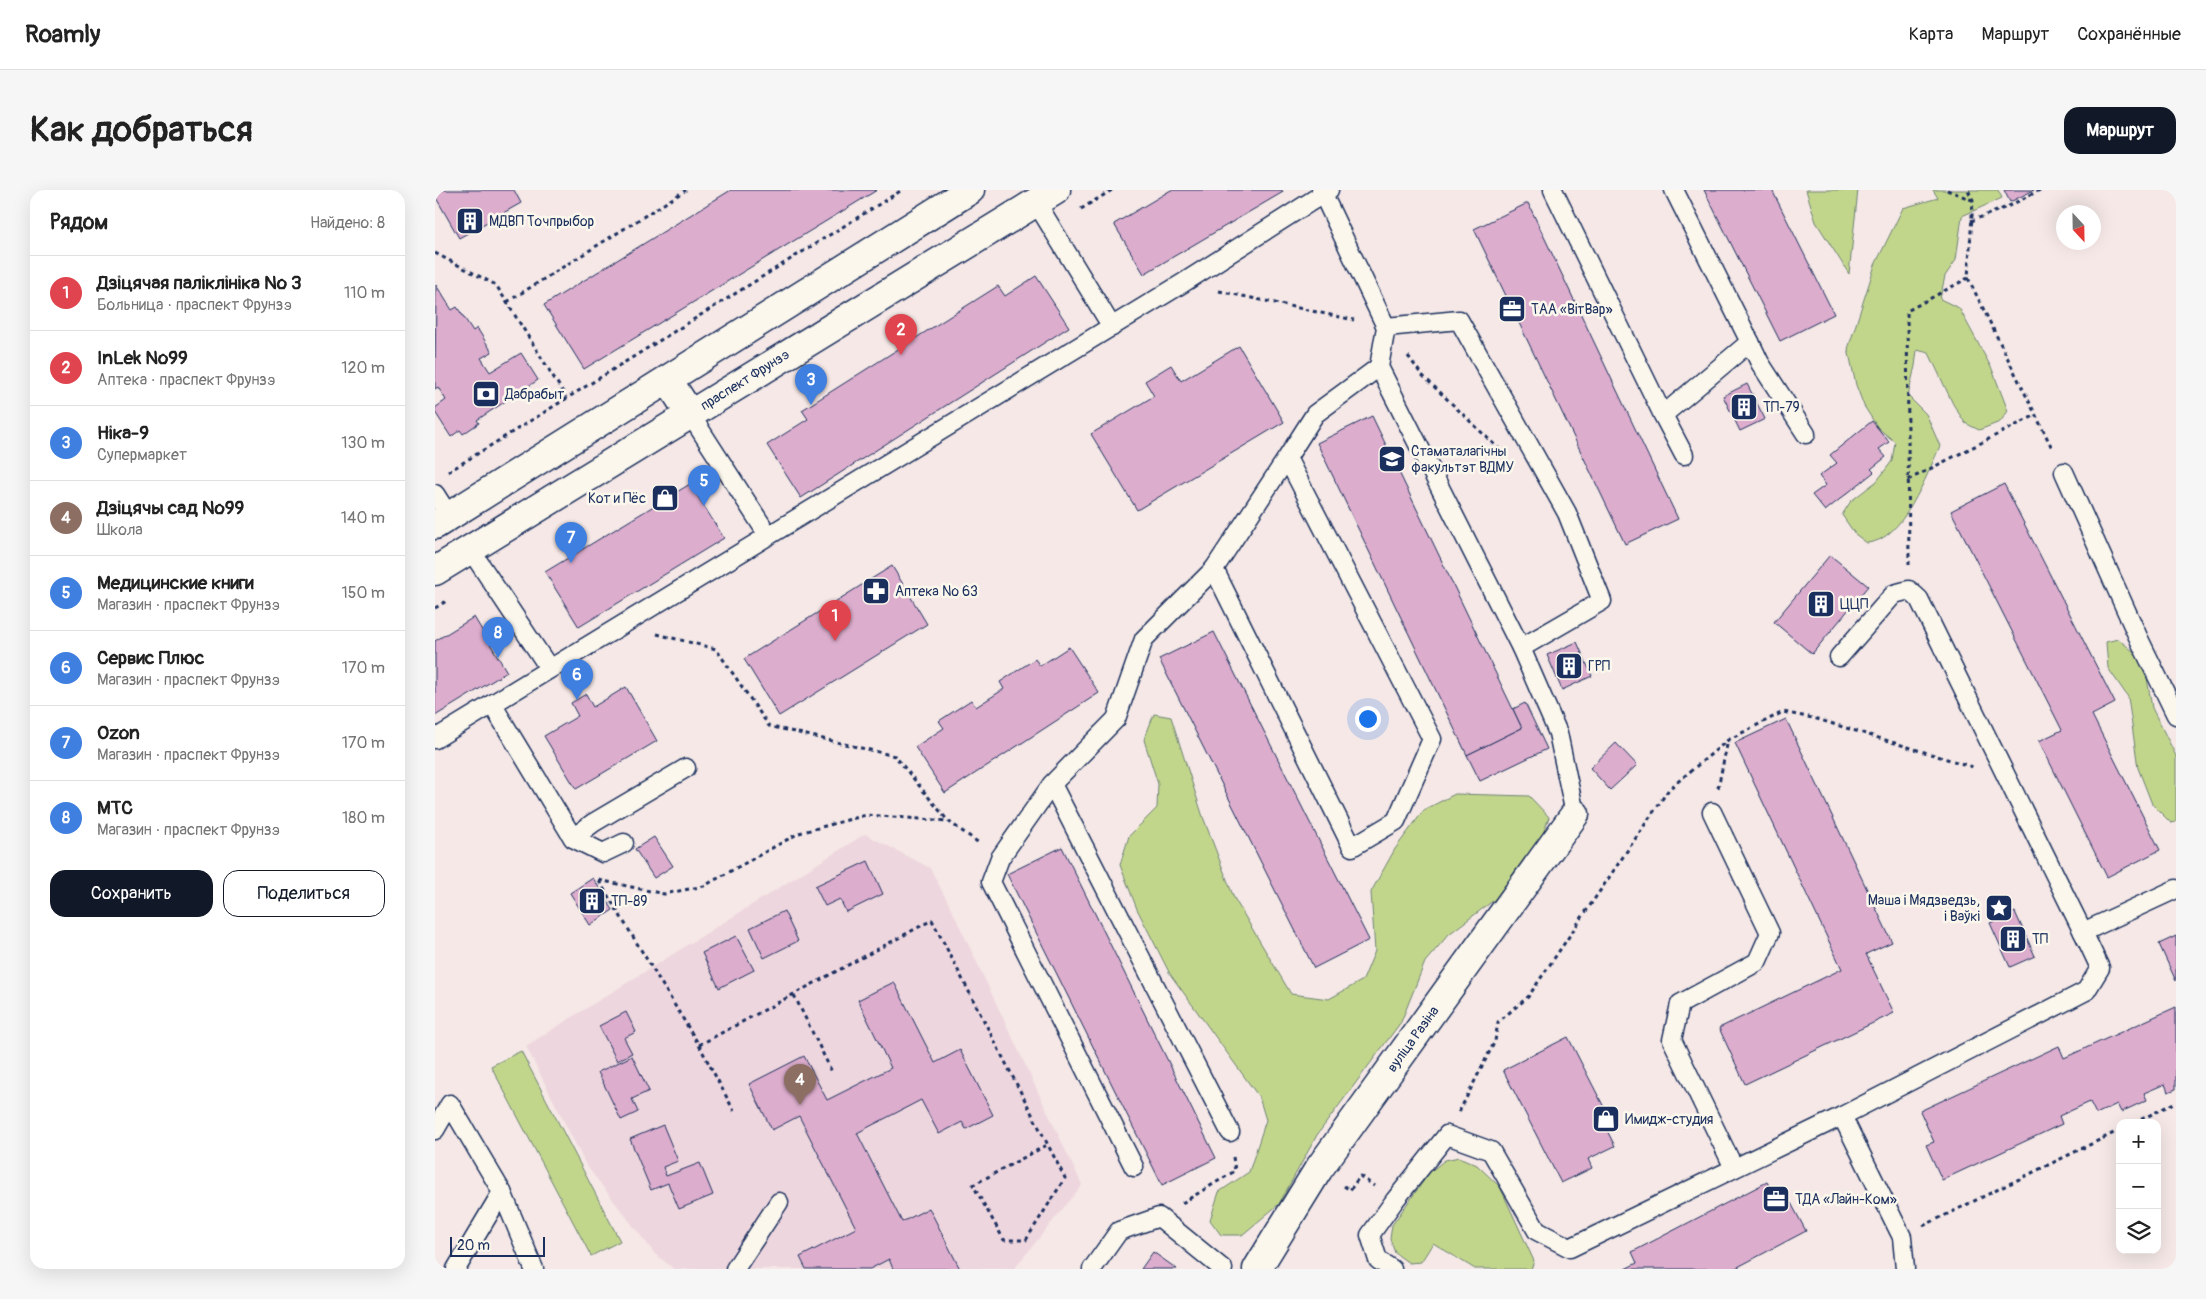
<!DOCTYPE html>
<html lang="ru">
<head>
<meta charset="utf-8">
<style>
	:root { --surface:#fff; --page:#f6f6f6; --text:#222; --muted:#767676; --line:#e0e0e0; --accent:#111827 }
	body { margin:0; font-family:Pangolin,sans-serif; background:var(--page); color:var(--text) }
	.controls { position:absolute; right:15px; bottom:15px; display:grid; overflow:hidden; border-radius:10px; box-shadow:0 5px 20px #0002 }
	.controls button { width:45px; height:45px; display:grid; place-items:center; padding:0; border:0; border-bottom:1px solid var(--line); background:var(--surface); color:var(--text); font:25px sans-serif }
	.compass { position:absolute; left:1621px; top:15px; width:45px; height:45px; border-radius:50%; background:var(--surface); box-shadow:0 5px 20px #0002; rotate:158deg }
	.scale { position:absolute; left:15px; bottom:12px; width:95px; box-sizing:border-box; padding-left:5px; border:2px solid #1b2f5e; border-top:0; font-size:14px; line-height:18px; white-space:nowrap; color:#1b2f5e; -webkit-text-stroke:4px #fbf7ec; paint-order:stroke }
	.you { position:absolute; left:932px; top:528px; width:18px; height:18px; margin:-12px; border:4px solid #fff; border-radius:50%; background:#1a73e8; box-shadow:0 0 0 8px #1a73e833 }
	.badge { display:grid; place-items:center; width:32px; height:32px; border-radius:50%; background:var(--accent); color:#fff; font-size:16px; font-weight:700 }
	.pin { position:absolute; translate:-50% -41px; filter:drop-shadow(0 1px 2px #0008) }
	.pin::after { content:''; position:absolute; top:26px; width:18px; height:15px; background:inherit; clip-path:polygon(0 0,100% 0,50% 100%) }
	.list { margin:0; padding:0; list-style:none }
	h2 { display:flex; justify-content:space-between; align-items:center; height:65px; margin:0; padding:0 20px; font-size:21px }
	h2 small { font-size:16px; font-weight:400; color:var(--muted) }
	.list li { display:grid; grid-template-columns:32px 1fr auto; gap:15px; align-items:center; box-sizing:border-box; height:75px; padding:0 20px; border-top:1px solid var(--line) }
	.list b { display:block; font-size:19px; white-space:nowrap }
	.list p { margin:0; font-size:16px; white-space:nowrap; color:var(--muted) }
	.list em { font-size:16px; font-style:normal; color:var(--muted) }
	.actions { display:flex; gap:10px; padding:15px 20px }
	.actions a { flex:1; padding:11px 0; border:1px solid var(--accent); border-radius:15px; text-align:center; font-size:18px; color:var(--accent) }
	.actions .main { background:var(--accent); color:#fff }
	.icon { flex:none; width:28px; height:28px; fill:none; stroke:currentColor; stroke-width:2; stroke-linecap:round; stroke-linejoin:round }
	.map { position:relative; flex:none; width:1741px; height:1079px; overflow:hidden; border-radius:15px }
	header { display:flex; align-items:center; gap:30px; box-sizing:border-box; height:70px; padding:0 25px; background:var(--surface); border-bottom:1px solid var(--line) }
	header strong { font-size:24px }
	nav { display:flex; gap:28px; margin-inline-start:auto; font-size:18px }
	.intro { display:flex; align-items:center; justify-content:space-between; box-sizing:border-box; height:120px; padding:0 30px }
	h1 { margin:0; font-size:35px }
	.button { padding:12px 22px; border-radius:15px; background:var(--accent); color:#fff; font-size:18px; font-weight:700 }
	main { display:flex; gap:30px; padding:0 30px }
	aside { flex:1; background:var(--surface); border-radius:15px; box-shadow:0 5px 20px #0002 }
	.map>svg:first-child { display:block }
	.built { fill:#eed6de }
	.green { fill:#c2d68b; stroke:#6e8274 }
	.building { fill:#ddadcd; stroke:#1b2f5e }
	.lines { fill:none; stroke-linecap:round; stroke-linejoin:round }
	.lane-casing { stroke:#1b2f5e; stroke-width:21 }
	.street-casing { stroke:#1b2f5e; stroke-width:31 }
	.primary-casing { stroke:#1b2f5e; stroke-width:31 }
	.path { stroke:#1b2f5e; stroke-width:3; stroke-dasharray:4 4; stroke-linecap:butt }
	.lane { stroke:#fbf7ec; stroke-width:18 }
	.street { stroke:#fbf7ec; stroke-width:28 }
	.primary { stroke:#fbf7ec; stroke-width:28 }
	.labels { text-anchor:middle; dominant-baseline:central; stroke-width:5; stroke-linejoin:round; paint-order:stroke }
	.poi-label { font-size:14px; fill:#1b2f5e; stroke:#fbf7ec; text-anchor:start }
	.street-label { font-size:14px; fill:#1b2f5e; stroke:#fbf7ec }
</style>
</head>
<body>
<header>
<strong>Roamly</strong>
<nav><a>Карта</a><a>Маршрут</a><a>Сохранённые</a></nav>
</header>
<div class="intro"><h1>Как добраться</h1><a class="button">Маршрут</a></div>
<main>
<aside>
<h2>Рядом<small>Найдено: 8</small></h2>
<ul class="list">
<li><span class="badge" style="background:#e0444e">1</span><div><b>Дзіцячая паліклініка № 3</b><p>Больница · праспект Фрунзэ</p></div><em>110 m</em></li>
<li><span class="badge" style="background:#e0444e">2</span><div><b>InLek №99</b><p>Аптека · праспект Фрунзэ</p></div><em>120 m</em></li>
<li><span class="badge" style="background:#3f7fe0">3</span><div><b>Ніка-9</b><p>Супермаркет</p></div><em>130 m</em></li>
<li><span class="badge" style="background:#8d6e63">4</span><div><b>Дзіцячы сад №99</b><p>Школа</p></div><em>140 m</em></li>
<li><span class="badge" style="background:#3f7fe0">5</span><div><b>Медицинские книги</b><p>Магазин · праспект Фрунзэ</p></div><em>150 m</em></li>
<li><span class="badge" style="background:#3f7fe0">6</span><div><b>Сервис Плюс</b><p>Магазин · праспект Фрунзэ</p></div><em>170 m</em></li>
<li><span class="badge" style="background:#3f7fe0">7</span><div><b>Ozon</b><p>Магазин · праспект Фрунзэ</p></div><em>170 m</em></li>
<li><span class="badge" style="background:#3f7fe0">8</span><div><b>МТС</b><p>Магазин · праспект Фрунзэ</p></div><em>180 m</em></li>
</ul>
<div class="actions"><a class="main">Сохранить</a><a>Поделиться</a></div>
</aside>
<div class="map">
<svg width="1741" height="1079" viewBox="0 0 1741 1079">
	<rect width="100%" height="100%" fill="#f5e8e6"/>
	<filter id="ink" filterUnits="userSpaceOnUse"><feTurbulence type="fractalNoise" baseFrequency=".02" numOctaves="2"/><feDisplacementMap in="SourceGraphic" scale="10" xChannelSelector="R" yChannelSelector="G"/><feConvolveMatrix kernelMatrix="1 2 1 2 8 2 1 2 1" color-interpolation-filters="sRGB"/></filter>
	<g filter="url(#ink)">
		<path class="built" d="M430,644L495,678L518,722L647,995L579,1079H239L220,1064L151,975L91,856Z"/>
		<g class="green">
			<path d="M1371,0H1423L1414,84L1381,32Z"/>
			<path d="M1498,0H1563L1567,8L1527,26L1521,70L1510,86L1505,109L1524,118L1557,179L1573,221L1565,232L1544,240L1530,233L1518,214L1494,163L1482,160L1480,176L1473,206L1491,224L1505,256C1492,284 1468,351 1432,353L1420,344L1407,325L1416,311L1442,291L1457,271L1460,252L1443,238L1429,216L1421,195L1413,159L1440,75L1468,18L1503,8Z"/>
			<path d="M1683,449L1709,470L1717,518L1741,566V632L1736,633L1717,614L1703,578L1693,507L1673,478L1671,452Z"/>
			<path d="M719,524L736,527L768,627L799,708L856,804L894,809L928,790L940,761L936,702L960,659L989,620L1020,604L1094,606L1114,627L1105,653L1071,701L1014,744L990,772L966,832L882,945L844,1014L807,1045H786L775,1030L784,1002L814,982L831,930L824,907L735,784L702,719L685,675L694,646L722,618L723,594L709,550Z"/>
			<path d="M86,861L185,1051L156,1066L56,876Z"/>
			<path d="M1024,967L1042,975L1065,997L1099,1071L1096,1079H1040L998,1053L986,1072L974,1073L960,1063L955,1049L957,1035L995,982L1010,970Z"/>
		</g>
		<g class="building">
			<path d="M0,0H79L86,13L24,48L0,6Z"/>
			<path d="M296,0H442L149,179L109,115Z"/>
			<path d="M736,0H847L848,2L709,84L679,34Z"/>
			<path d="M1269,0H1337L1399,124L1345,151Z"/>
			<path d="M1569,0H1599L1575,12Z"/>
			<path d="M1093,13L1243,329L1190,354L1039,39Z"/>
			<path d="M601,86L634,137L366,308L332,255L373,229L367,220L563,96L570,106Z"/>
			<path d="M1,95L17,120L22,117L38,141L42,138L57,162L46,168L55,182L86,163L103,190L42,230L44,233L28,244L25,240L16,247L0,222V218L11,210L3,197L0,199Z"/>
			<path d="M804,156L849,232L702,320L656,244L719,206L710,191L736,175L746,191Z"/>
			<path d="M1312,194L1330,229L1305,241L1288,206Z"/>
			<path d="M937,226L1087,538L1032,565L882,253Z"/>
			<path d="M1437,231L1454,252L1444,259L1451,267L1436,279L1439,282L1390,321L1377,305L1391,295L1384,286L1402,273L1395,265Z"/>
			<path d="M255,294L289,348L144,437L110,382Z"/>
			<path d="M1569,294L1680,513L1657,525L1725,660L1672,687L1604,551L1627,540L1516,321Z"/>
			<path d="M1395,365L1433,396L1377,464L1339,432Z"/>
			<path d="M457,376L492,434L344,526L309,469Z"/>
			<path d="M39,427L72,482L0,526V451Z"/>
			<path d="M779,442L934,750L879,778L724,469Z"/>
			<path d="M1142,452L1157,486L1127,500L1112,465Z"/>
			<path d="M634,457L664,503L510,603L480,557L509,538L504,531L536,510L541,517L569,499L565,492L600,469L605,476Z"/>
			<path d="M191,497L222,551L141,599L109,546L143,526L136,513L151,504L158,517Z"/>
			<path d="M1090,513L1112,559L1045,591L1032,565L1087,538L1078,519Z"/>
			<path d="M1351,529L1457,752L1431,764L1459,823L1310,894L1284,838L1407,779L1300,553Z"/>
			<path d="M1181,553L1202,575L1175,600L1155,578Z"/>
			<path d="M219,647L238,676L219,688L200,659Z"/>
			<path d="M627,657L781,968L727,995L572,684Z"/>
			<path d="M433,671L448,704L411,722L405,709L390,716L380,696Z"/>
			<path d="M158,688L178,720L155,735L135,703Z"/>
			<path d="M349,721L363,751L329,768L315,738Z"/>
			<path d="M1580,722L1600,766L1575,777L1555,733Z"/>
			<path d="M301,746L319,780L284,798L267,763Z"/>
			<path d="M1741,746V791L1724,754Z"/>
			<path d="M459,792L500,873L525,860L558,925L531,939L527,932L504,944L486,910L422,943L467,1032L494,1018L525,1079H458L454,1069L435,1079H371L365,1067L421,1038L364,926L337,940L314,894L369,866L392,910L456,878L423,810Z"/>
			<path d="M1741,817V899L1733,902L1730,894L1709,903L1712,910L1686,922L1682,914L1661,924L1655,912L1624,926L1627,934L1507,990L1491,955L1499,952L1485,921L1624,856L1629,868Z"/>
			<path d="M191,822L201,842L189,848L197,863L182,871L164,836Z"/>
			<path d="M1133,847L1174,927L1167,931L1180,956L1153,969L1157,978L1126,993L1068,880Z"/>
			<path d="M197,866L214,901L197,909L203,922L186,930L163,882Z"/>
			<path d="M228,935L243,971L228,977L231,986L265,973L278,1005L244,1019L233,993L216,1000L195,949Z"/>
			<path d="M1332,992L1346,1018L1356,1013L1371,1041L1299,1079H1190L1202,1073L1197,1062Z"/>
			<path d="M718,1062L742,1079H706Z"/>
		</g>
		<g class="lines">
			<g class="lane-casing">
				<g id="lane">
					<path d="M886,0L951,137L944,177L1086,458L1123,543L1140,624"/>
					<path d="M1118,0L1228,225L1315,152L1239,0"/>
					<path d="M601,12L677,137"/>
					<path d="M951,137L1024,130L1132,323L1167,411L1086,458"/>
					<path d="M1315,152L1325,173L1371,244"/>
					<path d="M255,224L333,345"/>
					<path d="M1228,225L1249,265"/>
					<path d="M852,268L779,379L917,657L961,631L997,549L852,268L880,224L944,177"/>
					<path d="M1629,282L1704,449L1741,525"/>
					<path d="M0,304L14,326"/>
					<path d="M35,359L114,478"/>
					<path d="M779,379L709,449L681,529L617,594L795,942"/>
					<path d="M1404,467L1459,404L1474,400L1484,409L1648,742"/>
					<path d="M57,514L138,648L158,633L251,578"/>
					<path d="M0,549L748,93L894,0"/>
					<path d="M617,594L565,668L556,692L699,977"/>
					<path d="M1277,622L1335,743L1322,772L1245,814L1237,850L1299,978"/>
					<path d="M138,648L168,663L189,653"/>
					<path d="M0,940L15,914L67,1002L99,1079"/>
					<path d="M21,1079L67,1002"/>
					<path d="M300,1079L344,1012"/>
					<path d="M657,1079L684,1041L724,1027L788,1079"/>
					<path d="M957,1079L943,1070L935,1045L960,1010L1012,945L1056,961L1102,1041L1135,1058L1407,926"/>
					<path d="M1470,1079L1467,1047L1407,926L1651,801L1665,778L1648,742L1741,699"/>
				</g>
			</g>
			<g class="street-casing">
				<g id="street">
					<path d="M233,190L255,224"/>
					<path d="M822,1079L883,980L1140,624"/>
				</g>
			</g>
			<g class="primary-casing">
				<g id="primary">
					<path d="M0,335L535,0"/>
					<path d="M0,381L621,0"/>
				</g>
			</g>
			<g class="path">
				<path d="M1512,0L1537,10"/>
				<path d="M646,19L677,0"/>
				<path d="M1536,31L1572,17L1605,0"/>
				<path d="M0,63L61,95L131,207"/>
				<path d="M1533,88L1618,260"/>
				<path d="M784,101L919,130"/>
				<path d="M72,112L251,0"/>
				<path d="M973,166L986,184L1066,261"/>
				<path d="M13,282L467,0"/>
				<path d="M1473,290L1601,225"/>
				<path d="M1474,375L1472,121L1533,88L1538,10L1533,0"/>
				<path d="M0,418L13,410"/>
				<path d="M222,444L281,459L334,536L460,566L513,631L544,653"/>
				<path d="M1283,598L1293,550L1348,522L1382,529L1538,577"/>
				<path d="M164,690L229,704L269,696L364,643L431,625L513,631"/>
				<path d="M164,691L264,855L299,921"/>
				<path d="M359,805L397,882"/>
				<path d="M264,855L497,730L630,988L591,1050H569L538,995L612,955"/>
				<path d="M1024,922L1060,851L1063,832L1093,807L1234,599L1293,550"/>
				<path d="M1699,933L1741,912"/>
				<path d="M909,996L915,1000L925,986L939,996"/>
				<path d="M747,1013L800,981L798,967"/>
				<path d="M1488,1036L1685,940"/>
			</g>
			<use href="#lane" class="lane"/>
			<use href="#street" class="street"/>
			<use href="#primary" class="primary"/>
		</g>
	</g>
	<defs>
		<g id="building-square" transform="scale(1.4375)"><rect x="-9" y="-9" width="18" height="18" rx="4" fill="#1b2f5e" stroke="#fbf7ec"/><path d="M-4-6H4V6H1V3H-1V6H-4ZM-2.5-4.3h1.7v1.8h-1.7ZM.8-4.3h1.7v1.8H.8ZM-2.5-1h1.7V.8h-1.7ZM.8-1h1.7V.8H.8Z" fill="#fff"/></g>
		<g id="office-square" transform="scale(1.4375)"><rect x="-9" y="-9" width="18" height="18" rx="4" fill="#1b2f5e" stroke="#fbf7ec"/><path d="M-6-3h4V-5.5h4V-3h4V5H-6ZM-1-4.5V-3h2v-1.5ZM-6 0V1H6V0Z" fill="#fff"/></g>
		<g id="bank-square" transform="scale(1.4375)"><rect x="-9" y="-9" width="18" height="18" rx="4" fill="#1b2f5e" stroke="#fbf7ec"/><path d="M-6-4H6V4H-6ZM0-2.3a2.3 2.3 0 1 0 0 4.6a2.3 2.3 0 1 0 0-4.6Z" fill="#fff"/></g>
		<g id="university-square" transform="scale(1.4375)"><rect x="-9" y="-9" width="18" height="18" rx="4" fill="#1b2f5e" stroke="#fbf7ec"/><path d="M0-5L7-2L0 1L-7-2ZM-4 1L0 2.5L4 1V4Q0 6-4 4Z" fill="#fff"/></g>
		<g id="shop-square" transform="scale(1.4375)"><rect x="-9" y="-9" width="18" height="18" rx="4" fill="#1b2f5e" stroke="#fbf7ec"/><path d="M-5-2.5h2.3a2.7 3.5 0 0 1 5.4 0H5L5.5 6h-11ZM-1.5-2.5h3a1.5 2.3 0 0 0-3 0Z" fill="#fff"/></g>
		<g id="pharmacy-square" transform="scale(1.4375)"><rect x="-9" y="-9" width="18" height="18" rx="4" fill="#1b2f5e" stroke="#fbf7ec"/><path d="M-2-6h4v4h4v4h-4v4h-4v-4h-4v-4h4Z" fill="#fff"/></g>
		<g id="sight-square" transform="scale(1.4375)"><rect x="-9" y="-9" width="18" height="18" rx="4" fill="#1b2f5e" stroke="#fbf7ec"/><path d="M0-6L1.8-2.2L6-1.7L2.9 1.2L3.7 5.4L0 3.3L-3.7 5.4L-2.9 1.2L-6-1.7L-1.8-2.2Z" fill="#fff"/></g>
	</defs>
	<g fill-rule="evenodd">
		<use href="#building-square" x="35" y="31"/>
		<use href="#office-square" x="1077" y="119"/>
		<use href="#bank-square" x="51" y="204"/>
		<use href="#building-square" x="1309" y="217"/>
		<use href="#university-square" x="957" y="269"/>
		<use href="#shop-square" x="230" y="308"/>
		<use href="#pharmacy-square" x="441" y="401"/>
		<use href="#building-square" x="1386" y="414"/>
		<use href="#building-square" x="1134" y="476"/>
		<use href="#building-square" x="157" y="711"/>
		<use href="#sight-square" x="1564" y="718"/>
		<use href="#building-square" x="1578" y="749"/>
		<use href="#shop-square" x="1171" y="929"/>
		<use href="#office-square" x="1341" y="1009"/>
	</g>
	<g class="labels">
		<g class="poi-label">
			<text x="54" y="31">МДВП Точпрыбор</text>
			<text x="1096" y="119">ТАА «ВітВар»</text>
			<text x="70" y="204">Дабрабыт</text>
			<text x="1328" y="217">ТП-79</text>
			<text x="976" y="261">Стаматалагічны<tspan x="976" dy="16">факультэт ВДМУ</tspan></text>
			<text x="211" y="308" text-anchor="end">Кот и Пёс</text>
			<text x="460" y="401">Аптека № 63</text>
			<text x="1405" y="414">ЦЦП</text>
			<text x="1153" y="476">ГРП</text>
			<text x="1545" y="710" text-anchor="end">Маша і Мядзведзь,<tspan x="1545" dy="16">і Ваўкі</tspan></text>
			<text x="176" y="711">ТП-89</text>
			<text x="1597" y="749">ТП</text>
			<text x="1190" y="929">Имидж-студия</text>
			<text x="1360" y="1009">ТДА «Лайн-Ком»</text>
		</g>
		<g class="street-label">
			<text transform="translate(310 190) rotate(-32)">праспект Фрунзэ</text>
			<text transform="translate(978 849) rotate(-54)">вуліца Разіна</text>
		</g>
	</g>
</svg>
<div class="controls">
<button>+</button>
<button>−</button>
<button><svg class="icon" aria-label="layers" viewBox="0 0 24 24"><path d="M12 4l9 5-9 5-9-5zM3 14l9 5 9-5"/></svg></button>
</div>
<svg class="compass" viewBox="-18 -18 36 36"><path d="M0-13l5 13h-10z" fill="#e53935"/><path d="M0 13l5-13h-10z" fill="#767676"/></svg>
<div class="scale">20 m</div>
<div class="you"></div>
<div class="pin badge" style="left:400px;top:451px;background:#e0444e">1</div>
<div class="pin badge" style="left:466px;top:165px;background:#e0444e">2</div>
<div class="pin badge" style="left:376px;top:215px;background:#3f7fe0">3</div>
<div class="pin badge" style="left:365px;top:915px;background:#8d6e63">4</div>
<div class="pin badge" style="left:269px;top:316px;background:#3f7fe0">5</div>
<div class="pin badge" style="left:142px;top:510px;background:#3f7fe0">6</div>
<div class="pin badge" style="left:136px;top:373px;background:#3f7fe0">7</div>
<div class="pin badge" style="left:63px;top:468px;background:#3f7fe0">8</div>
</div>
</main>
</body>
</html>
